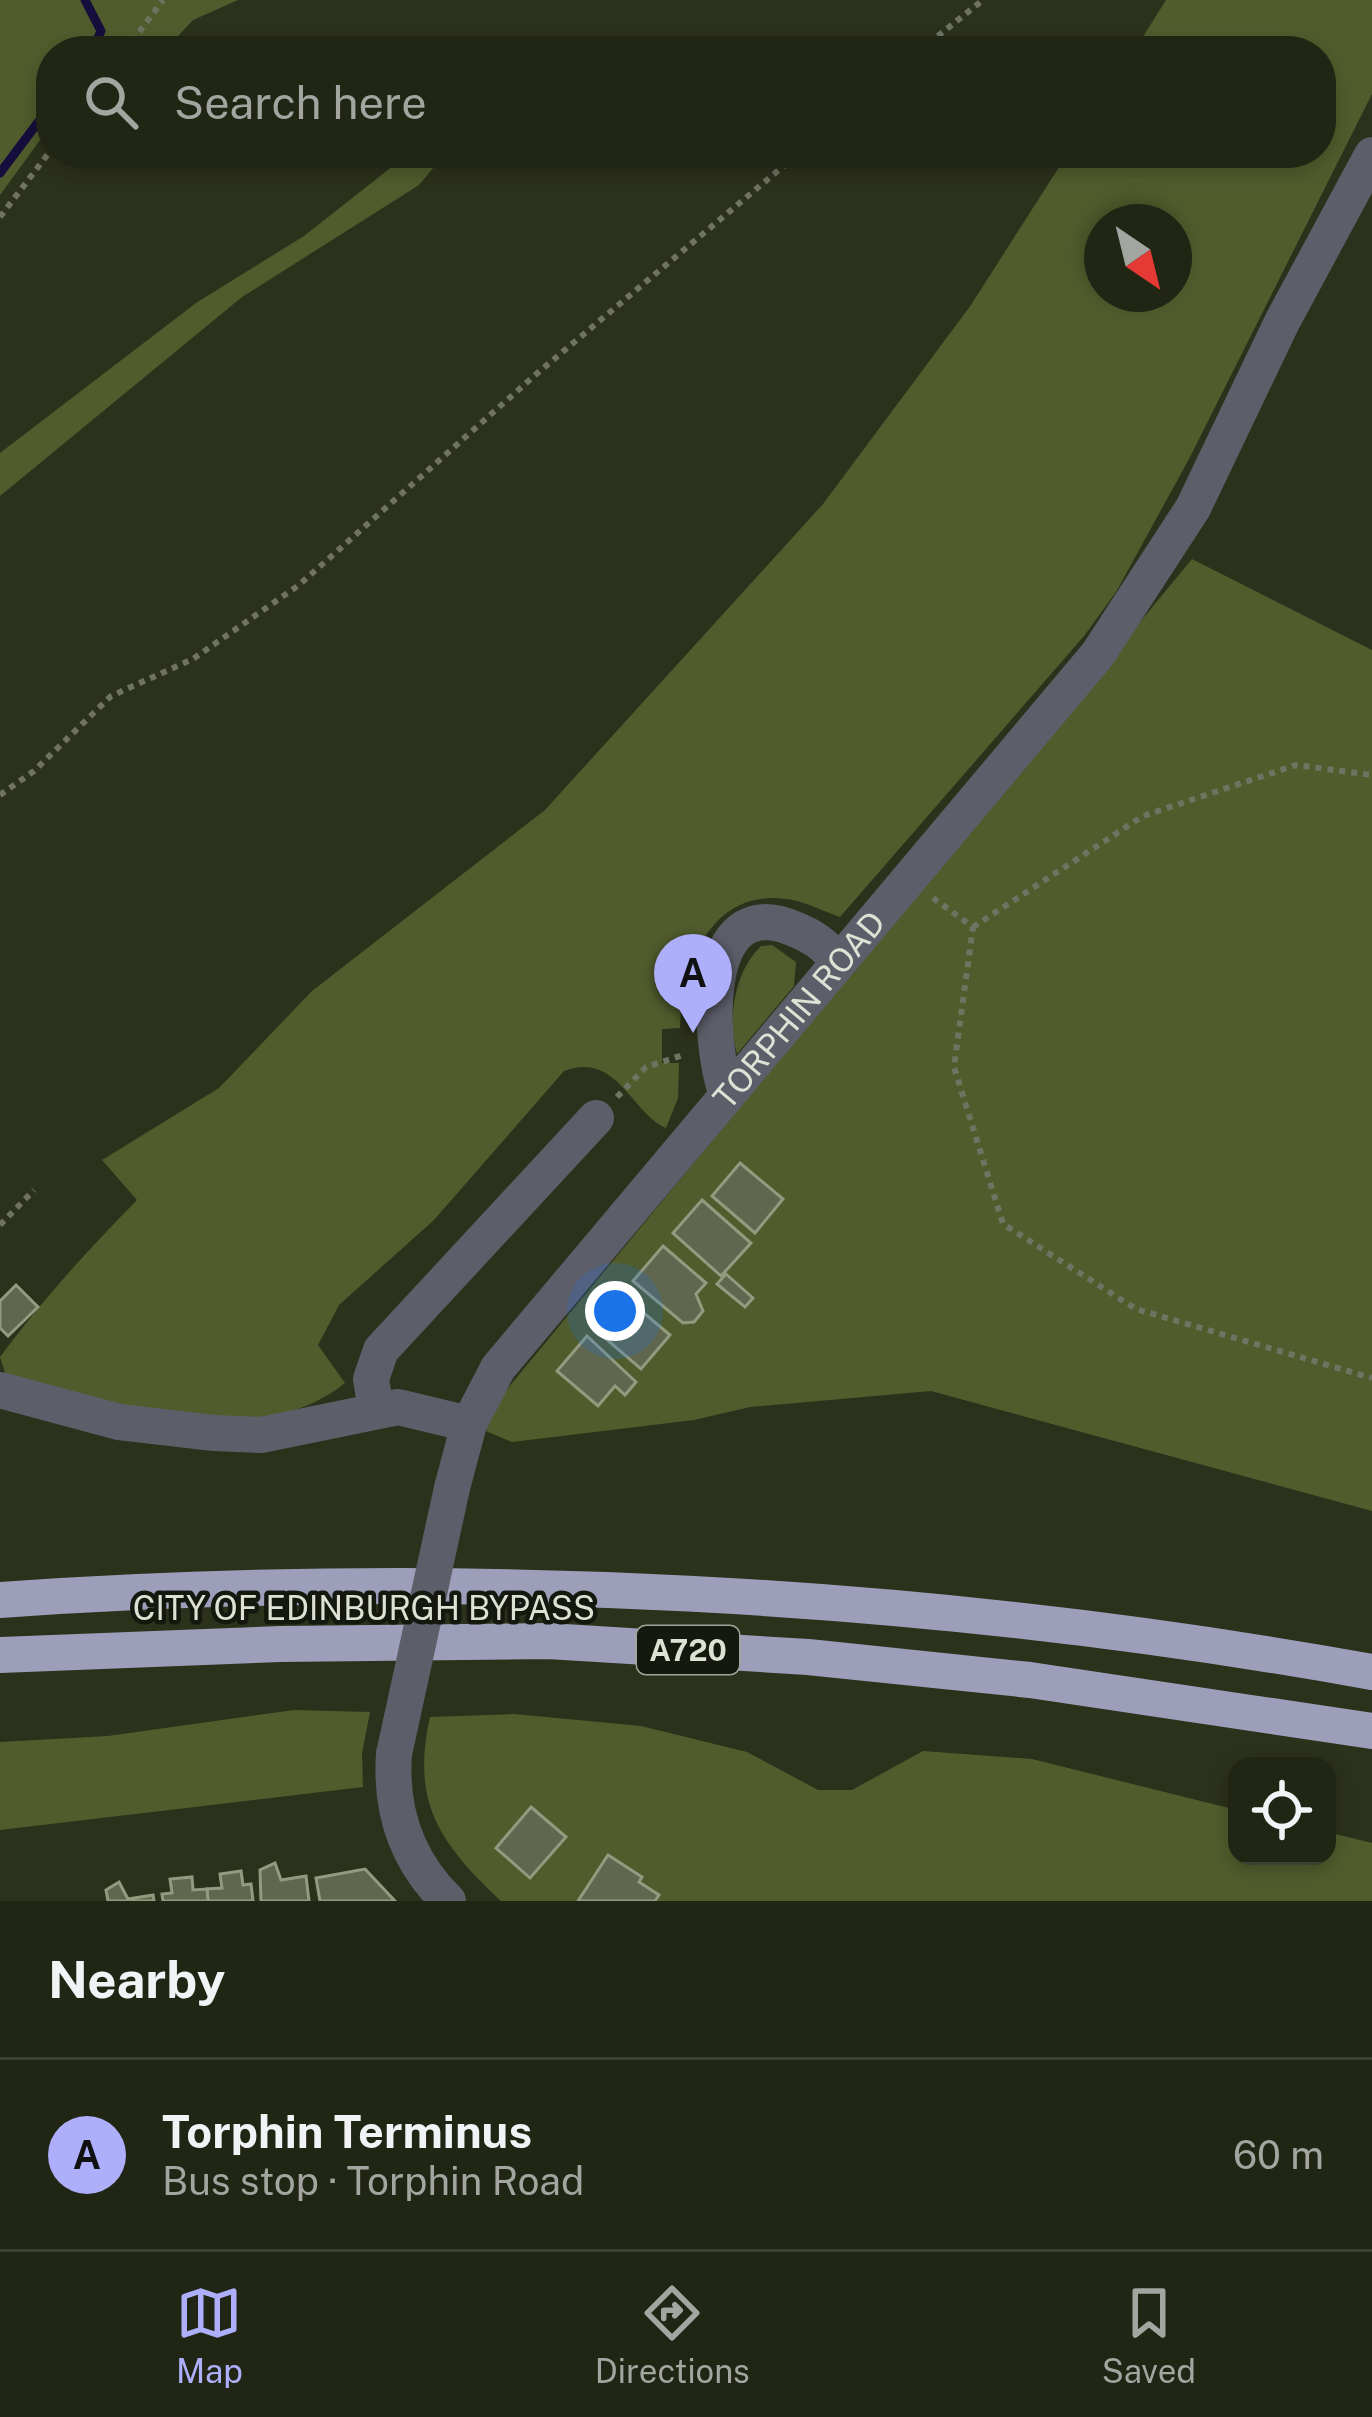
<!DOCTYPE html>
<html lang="en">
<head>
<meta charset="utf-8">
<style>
	:root { --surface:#212514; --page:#2d3122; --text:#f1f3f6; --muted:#a2a5a0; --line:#3e4234; --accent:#adaffb }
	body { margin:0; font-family:"Public Sans",sans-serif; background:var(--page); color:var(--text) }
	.controls { position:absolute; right:36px; bottom:36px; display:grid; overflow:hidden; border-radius:24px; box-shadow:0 6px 18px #0003 }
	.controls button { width:108px; height:108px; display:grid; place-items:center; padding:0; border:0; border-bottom:3px solid var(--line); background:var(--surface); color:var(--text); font:60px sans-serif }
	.compass { position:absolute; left:1084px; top:204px; width:108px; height:108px; border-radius:50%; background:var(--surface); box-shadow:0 6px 18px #0003; rotate:145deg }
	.you { position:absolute; left:615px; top:1311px; width:42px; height:42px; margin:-30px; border:9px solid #fff; border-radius:50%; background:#1a73e8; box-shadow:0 0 0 18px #1a73e833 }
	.badge { display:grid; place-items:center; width:78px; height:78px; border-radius:50%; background:var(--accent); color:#111; font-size:39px; font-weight:700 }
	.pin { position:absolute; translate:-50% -99px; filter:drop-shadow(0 3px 6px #0008) }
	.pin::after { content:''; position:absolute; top:63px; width:42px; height:36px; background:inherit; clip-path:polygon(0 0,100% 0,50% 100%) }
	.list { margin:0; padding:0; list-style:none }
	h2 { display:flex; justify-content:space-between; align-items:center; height:156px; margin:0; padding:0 48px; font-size:51px }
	h2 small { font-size:39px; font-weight:400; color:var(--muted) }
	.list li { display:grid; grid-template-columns:78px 1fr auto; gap:36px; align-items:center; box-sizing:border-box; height:192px; padding:0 48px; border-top:3px solid var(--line) }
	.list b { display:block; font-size:45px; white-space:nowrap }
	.list p { margin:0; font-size:39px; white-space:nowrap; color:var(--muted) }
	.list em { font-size:39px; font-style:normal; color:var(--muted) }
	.icon { flex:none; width:66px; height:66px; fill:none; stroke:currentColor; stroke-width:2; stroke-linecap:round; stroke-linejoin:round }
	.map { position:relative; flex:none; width:1372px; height:1901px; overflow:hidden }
	.search { position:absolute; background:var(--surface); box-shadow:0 6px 18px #0003; left:36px; right:36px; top:36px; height:132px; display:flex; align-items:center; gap:30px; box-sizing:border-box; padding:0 42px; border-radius:48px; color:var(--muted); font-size:45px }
	.sheet { height:348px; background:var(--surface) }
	nav { display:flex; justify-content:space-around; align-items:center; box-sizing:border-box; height:168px; border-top:3px solid var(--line); background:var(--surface); font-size:33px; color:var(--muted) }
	nav a { display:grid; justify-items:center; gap:6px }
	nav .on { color:var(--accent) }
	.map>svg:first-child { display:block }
	.green { fill:#515c2d; fill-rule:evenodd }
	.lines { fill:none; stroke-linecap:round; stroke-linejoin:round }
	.stream { stroke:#150e3d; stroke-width:9 }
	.building { fill:#60674e; stroke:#929a7f; stroke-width:3 }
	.path { stroke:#6f7361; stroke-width:6; stroke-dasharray:6 6; stroke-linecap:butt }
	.minor { stroke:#5d5e69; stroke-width:36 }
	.highway { stroke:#9d9eb9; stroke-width:36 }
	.minor-bridge { stroke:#5d5e69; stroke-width:36 }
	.labels { text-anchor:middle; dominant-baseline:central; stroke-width:9; stroke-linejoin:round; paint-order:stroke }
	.shield { fill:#15180e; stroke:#a2a599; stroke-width:3 }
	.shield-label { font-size:30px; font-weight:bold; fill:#dee2d4 }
	.street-label { font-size:33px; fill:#dee2d4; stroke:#15180e }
</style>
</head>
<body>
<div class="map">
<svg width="1372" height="1901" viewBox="0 0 1372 1901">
	<rect width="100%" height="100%" fill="#2c311b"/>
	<g class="green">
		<path d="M0,0H238L193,20L164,51H51V125L0,195Z"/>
		<path d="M1166,0H1372V94L1189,459L1116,592L1084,636L840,917C823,911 804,901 786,899C710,889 682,966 680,1028L662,1029V1063H679L678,1098L666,1128C632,1114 617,1051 564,1071L434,1220L339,1305L318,1345L345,1383C256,1455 104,1405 6,1376L0,1357C41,1301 89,1249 137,1200L102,1160L219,1088L312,991L545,810L823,504L971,305L1068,153H1321V51H1134ZM1102,222H1174V294H1102Z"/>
		<path d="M419,155H435L434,167L419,185L242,297L0,496V453L196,303L304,236L398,162Z"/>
		<path d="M1192,559L1372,650V1511L931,1391L750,1407L694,1420L512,1442L486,1431L499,1399Z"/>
		<path d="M772,945L796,962L794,986L737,1054C727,1019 734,972 761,946Z"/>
		<path d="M294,1710L370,1712L362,1753L363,1787L0,1830V1742L108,1736Z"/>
		<path d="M514,1714L641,1726L747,1752L818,1790H852L923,1751L1032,1759L1237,1810V1856H1327V1832L1372,1843V1901H501C439,1843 411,1802 430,1717Z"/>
	</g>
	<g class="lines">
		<g class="stream">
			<path d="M85,0L101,31L92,51"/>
			<path d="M0,173L51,105"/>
		</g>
	</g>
	<g class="building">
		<path d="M740,1163L783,1199L755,1233L712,1196Z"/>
		<path d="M702,1200L751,1243L721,1276L673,1233Z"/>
		<path d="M663,1246L706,1283L696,1294L703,1311L694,1322L683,1323L633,1281Z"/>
		<path d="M726,1274L753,1298L745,1307L717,1284Z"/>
		<path d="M16,1285L38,1307L8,1336L0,1328V1301Z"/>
		<path d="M626,1298L670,1335L641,1369L598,1332Z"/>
		<path d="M587,1336L636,1382L625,1395L615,1386L598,1406L557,1371Z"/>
		<path d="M531,1807L566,1837L530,1878L496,1848Z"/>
		<path d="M608,1855L642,1877L639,1882L659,1895L655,1901H578Z"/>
		<path d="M275,1863L281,1880L306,1876L309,1901H261L260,1870Z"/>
		<path d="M365,1869L395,1901H320L316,1878Z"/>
		<path d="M241,1871L243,1885L251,1884L253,1901H208L207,1889L222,1888L220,1874Z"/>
		<path d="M192,1877L193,1890L207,1889L208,1901H163L162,1894L172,1893L170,1879Z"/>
		<path d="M119,1882L128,1899L153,1895L154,1901H108L106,1890Z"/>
	</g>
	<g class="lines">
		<g class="path">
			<path d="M125,51L163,0"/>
			<path d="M919,51L983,0"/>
			<path d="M0,217L51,150"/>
			<path d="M0,795L34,771L111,696L193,659L299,585L534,376L799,153"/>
			<path d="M933,898L973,927L954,1067L1003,1224L1136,1309L1372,1378"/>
			<path d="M973,927L1143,816L1296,765L1372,775"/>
			<path d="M617,1097L646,1067L686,1054"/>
			<path d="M0,1225L34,1190"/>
		</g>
		<g class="minor">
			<path d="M727,1095C708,1043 699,891 792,928C812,936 825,944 837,961"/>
			<path d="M0,1390L119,1422L214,1433L261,1435L398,1407L469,1424"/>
			<path d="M376,1409L371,1379L381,1350L596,1118"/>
			<path id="s1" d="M452,1488L469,1424L498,1368L1098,654L1193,508L1282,322L1372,155"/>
			<path d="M394,1754C390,1811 406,1860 448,1901"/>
		</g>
		<g class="highway">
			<path d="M0,1600C455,1568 924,1591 1372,1672"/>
			<path d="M0,1655L280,1644L548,1641L808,1657L1030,1680L1372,1731"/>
		</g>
		<path class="minor-bridge" d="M394,1754L452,1488"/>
	</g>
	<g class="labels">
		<rect class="shield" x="637" y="1626" width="102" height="48" rx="9"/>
		<g class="shield-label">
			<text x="688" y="1650">A720</text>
		</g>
		<g class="street-label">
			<text stroke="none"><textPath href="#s1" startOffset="597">TORPHIN ROAD</textPath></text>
			<text x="364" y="1608">CITY OF EDINBURGH BYPASS</text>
		</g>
	</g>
</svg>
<div class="controls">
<button><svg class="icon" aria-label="locate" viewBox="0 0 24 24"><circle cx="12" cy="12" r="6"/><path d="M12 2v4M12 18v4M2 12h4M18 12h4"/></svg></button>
</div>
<svg class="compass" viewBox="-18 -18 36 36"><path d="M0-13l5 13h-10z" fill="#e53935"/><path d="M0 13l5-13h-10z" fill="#a2a5a0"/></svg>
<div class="you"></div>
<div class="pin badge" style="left:693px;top:1033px">A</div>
<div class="search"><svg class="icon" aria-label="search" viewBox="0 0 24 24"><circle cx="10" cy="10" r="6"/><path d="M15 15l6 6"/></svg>Search here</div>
</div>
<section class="sheet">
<h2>Nearby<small></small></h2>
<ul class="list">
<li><span class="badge">A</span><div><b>Torphin Terminus</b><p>Bus stop · Torphin Road</p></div><em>60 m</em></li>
</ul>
</section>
<nav>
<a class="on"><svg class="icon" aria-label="map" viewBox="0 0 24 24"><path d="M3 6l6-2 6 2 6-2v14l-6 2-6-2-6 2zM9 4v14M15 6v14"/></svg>Map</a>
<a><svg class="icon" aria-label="directions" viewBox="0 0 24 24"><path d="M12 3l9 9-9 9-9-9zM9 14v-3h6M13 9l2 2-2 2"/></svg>Directions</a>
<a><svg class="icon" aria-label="saved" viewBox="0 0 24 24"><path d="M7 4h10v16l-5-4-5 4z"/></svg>Saved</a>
</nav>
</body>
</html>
